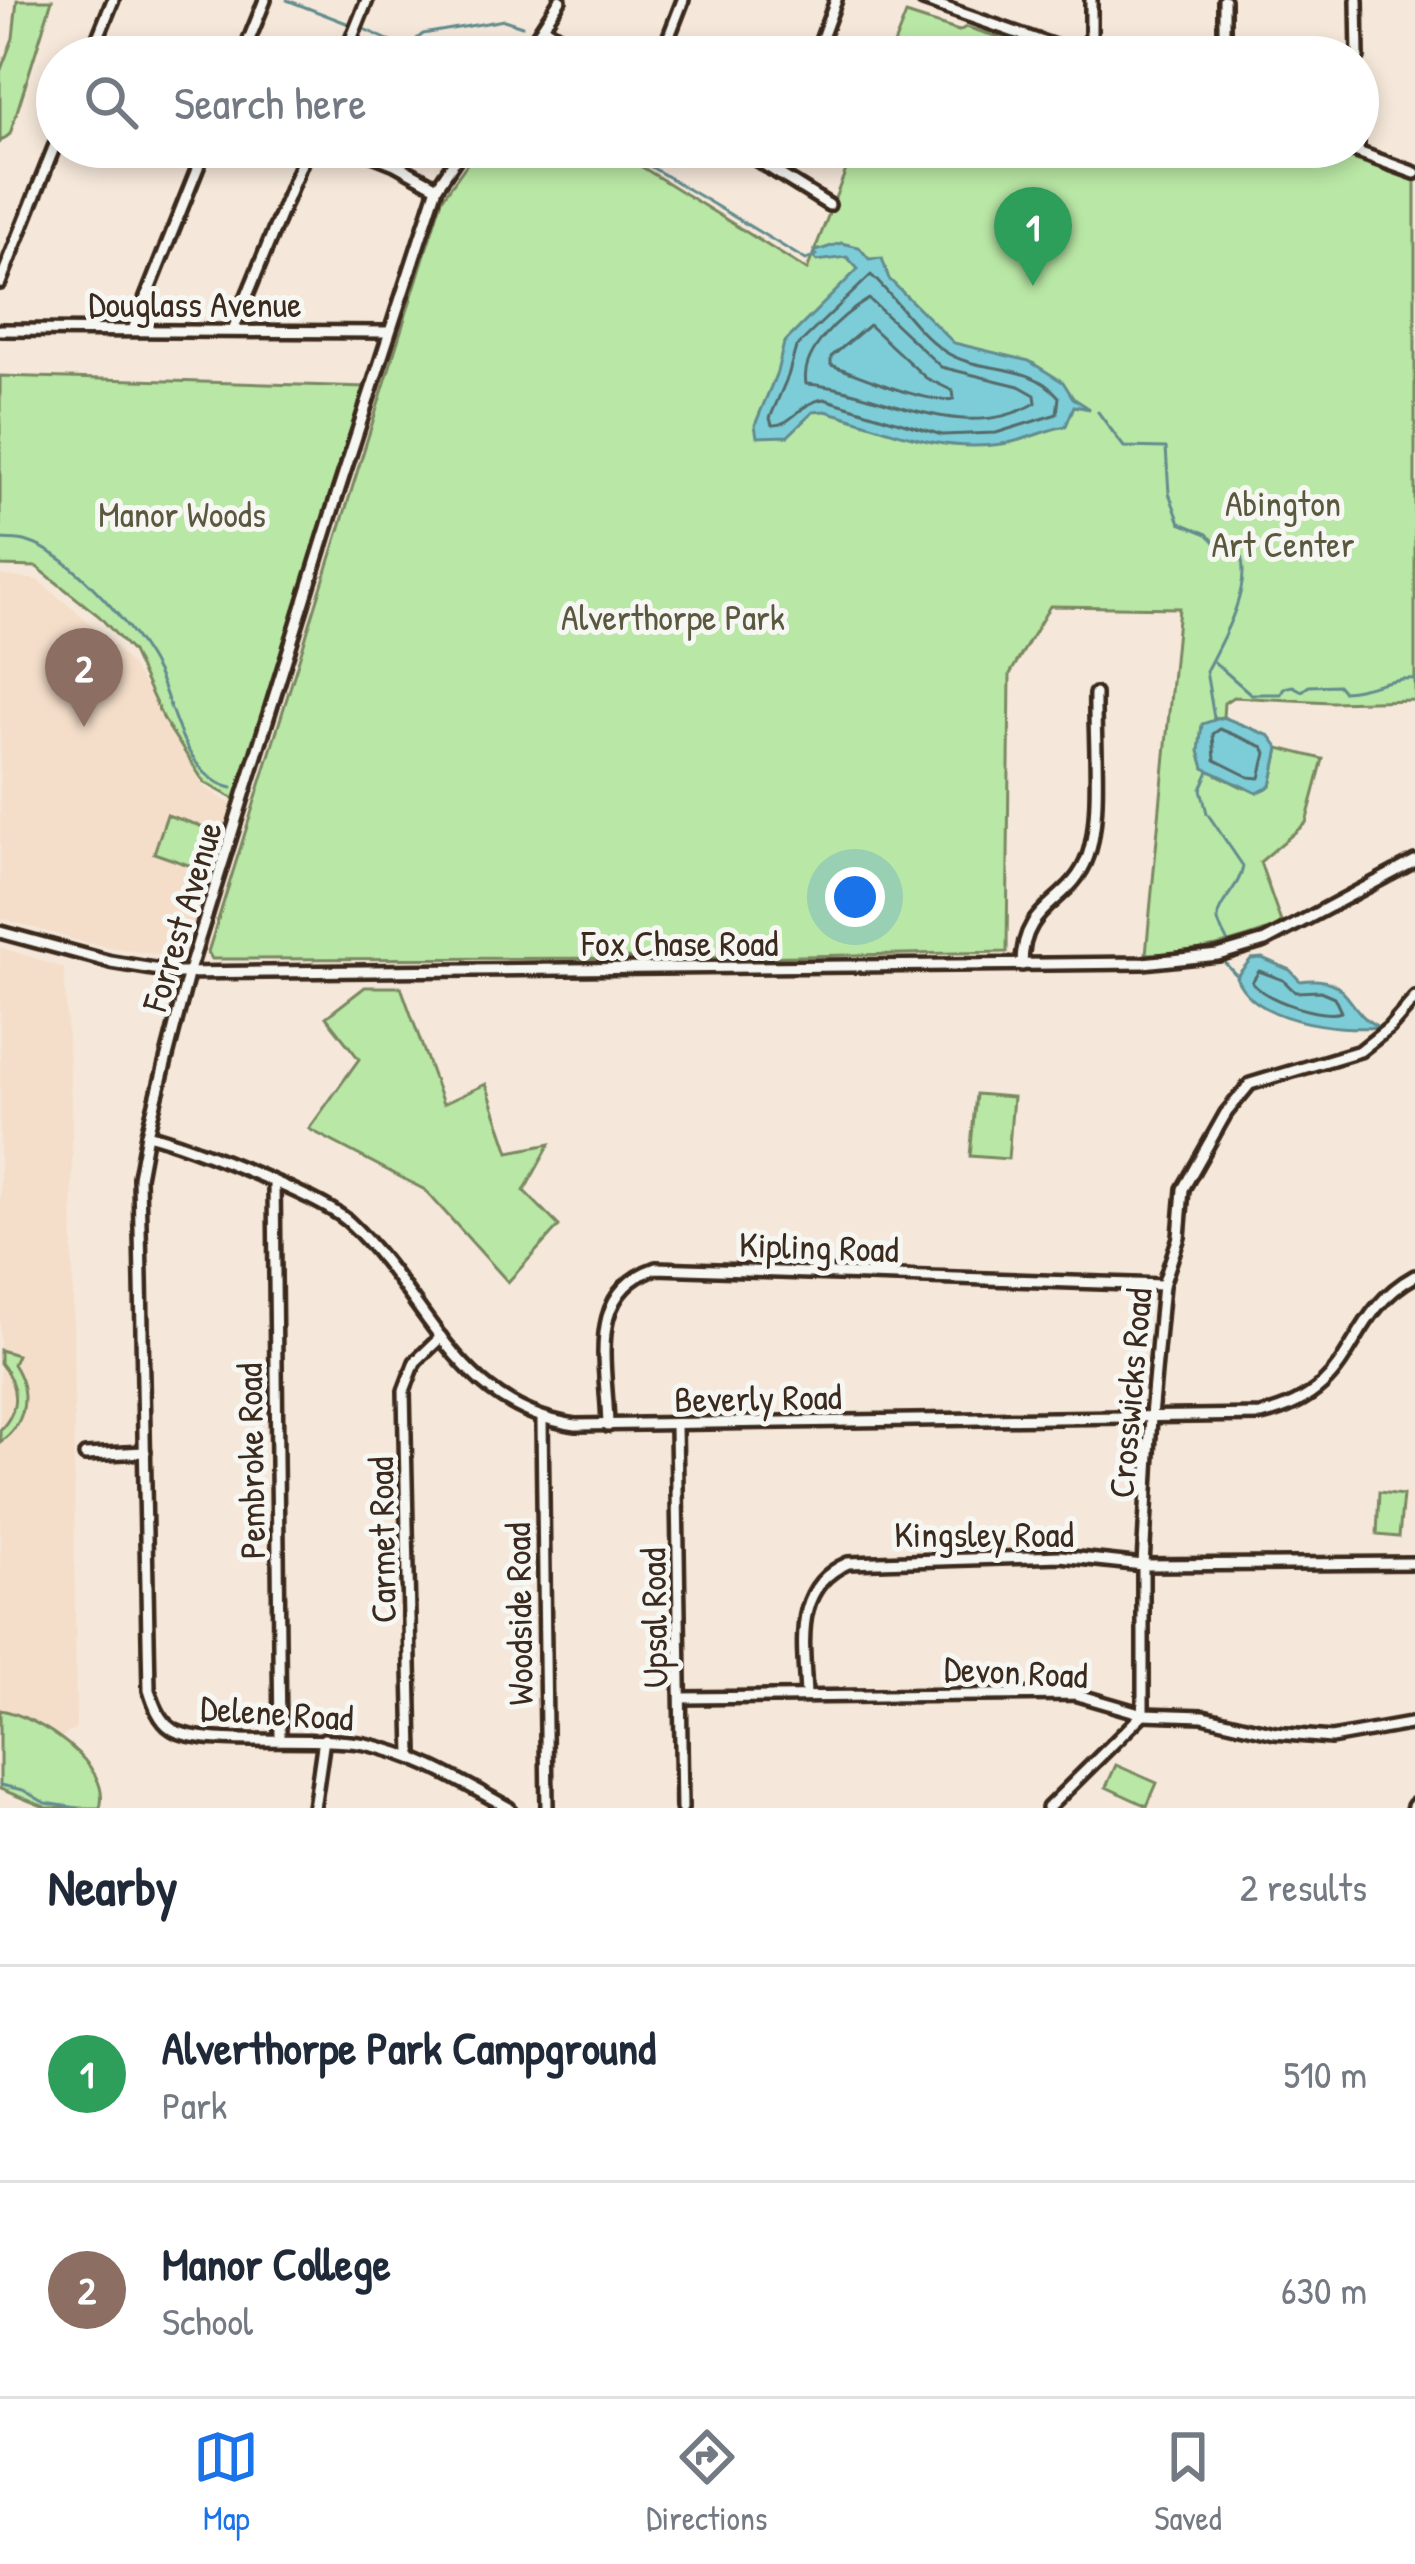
<!DOCTYPE html>
<html lang="en">
<head>
<meta charset="utf-8">
<style>
	:root { --surface:#fff; --page:#f6f6f7; --text:#1f2937; --muted:#747a83; --line:#e0e1e3; --accent:#1a73e8 }
	body { margin:0; font-family:"Patrick Hand",sans-serif; background:var(--page); color:var(--text) }
	.you { position:absolute; left:855px; top:897px; width:42px; height:42px; margin:-30px; border:9px solid #fff; border-radius:50%; background:#1a73e8; box-shadow:0 0 0 18px #1a73e833 }
	.badge { display:grid; place-items:center; width:78px; height:78px; border-radius:50%; background:var(--accent); color:#fff; font-size:39px; font-weight:700 }
	.pin { position:absolute; translate:-50% -99px; filter:drop-shadow(0 3px 6px #0008) }
	.pin::after { content:''; position:absolute; top:63px; width:42px; height:36px; background:inherit; clip-path:polygon(0 0,100% 0,50% 100%) }
	.list { margin:0; padding:0; list-style:none }
	h2 { display:flex; justify-content:space-between; align-items:center; height:156px; margin:0; padding:0 48px; font-size:51px }
	h2 small { font-size:39px; font-weight:400; color:var(--muted) }
	.list li { display:grid; grid-template-columns:78px 1fr auto; gap:36px; align-items:center; box-sizing:border-box; height:216px; padding:0 48px; border-top:3px solid var(--line) }
	.list b { display:block; font-size:45px; white-space:nowrap }
	.list p { margin:0; font-size:39px; white-space:nowrap; color:var(--muted) }
	.list em { font-size:39px; font-style:normal; color:var(--muted) }
	.icon { flex:none; width:66px; height:66px; fill:none; stroke:currentColor; stroke-width:2; stroke-linecap:round; stroke-linejoin:round }
	.map { position:relative; flex:none; width:1415px; height:1808px; overflow:hidden }
	.search { position:absolute; background:var(--surface); box-shadow:0 6px 18px #0003; left:36px; right:36px; top:36px; height:132px; display:flex; align-items:center; gap:30px; box-sizing:border-box; padding:0 42px; border-radius:66px; color:var(--muted); font-size:45px }
	.sheet { height:588px; background:var(--surface) }
	nav { display:flex; justify-content:space-around; align-items:center; box-sizing:border-box; height:168px; border-top:3px solid var(--line); background:var(--surface); font-size:33px; color:var(--muted) }
	nav a { display:grid; justify-items:center; gap:6px }
	nav .on { color:var(--accent) }
	.map>svg:first-child { display:block }
	.built { fill:#f4dec9 }
	.green { fill:#b9e7a5; stroke:#7a8862; stroke-width:3 }
	.water { fill:#7dcdd9; stroke:#638c8e; stroke-width:3 }
	.lines { fill:none; stroke-linecap:round; stroke-linejoin:round }
	.shore { stroke:#556b69; stroke-width:3 }
	.stream { stroke:#638c8e; stroke-width:3 }
	.minor-casing { stroke:#3b2a1e; stroke-width:18 }
	.tertiary-casing { stroke:#3b2a1e; stroke-width:21 }
	.minor { stroke:#f6f6f2; stroke-width:9 }
	.tertiary { stroke:#f6f6f2; stroke-width:12 }
	.labels { text-anchor:middle; dominant-baseline:central; stroke-width:10; stroke-linejoin:round; paint-order:stroke }
	.street-label { font-size:36px; fill:#3b2a1e; stroke:#f6f6f2 }
	.park-label { font-size:36px; fill:#5a5940; stroke:#f6f6f2 }
</style>
</head>
<body>
<div class="map">
<svg width="1415" height="1808" viewBox="0 0 1415 1808">
	<rect width="100%" height="100%" fill="#f5e8da"/>
	<filter id="ink" filterUnits="userSpaceOnUse"><feTurbulence type="fractalNoise" baseFrequency=".00833" numOctaves="2"/><feDisplacementMap in="SourceGraphic" scale="24" xChannelSelector="R" yChannelSelector="G"/><feConvolveMatrix kernelMatrix="1 2 1 2 8 2 1 2 1" color-interpolation-filters="sRGB"/></filter>
	<g filter="url(#ink)">
		<g class="built">
			<path d="M0,575L38,580L101,632L134,668L203,786L234,806L193,945L177,958L85,943L0,918Z"/>
			<path d="M0,947L64,968L72,1119L76,1728L62,1737L0,1710Z"/>
		</g>
		<g class="green">
			<path d="M17,0H52L10,134L0,142V72L13,38Z"/>
			<path d="M906,14L959,31L966,27L1062,57H889Z"/>
			<path d="M479,147H610L807,270L855,147H1132L1142,151L1144,147H1319L1415,181V700L1331,702L1233,697L1224,703L1223,717L1214,718L1204,768L1244,788L1271,786L1279,748L1323,759L1306,823L1260,862L1282,925C1237,943 1195,954 1146,954L1179,608L1050,606L1010,674L1007,952L696,958L212,959L208,952L442,199Z"/>
			<path d="M0,376L367,387L236,800L204,782L162,717L132,652L99,616L37,567L0,566Z"/>
			<path d="M167,815L210,829L197,868L154,853Z"/>
			<path d="M365,987H401L443,1104L486,1084L509,1152L550,1144L524,1191L559,1226L508,1282L425,1190L309,1129L359,1059L326,1017Z"/>
			<path d="M976,1094L1013,1097L1008,1159L970,1156Z"/>
			<path d="M0,1350L17,1355L13,1364C31,1392 27,1423 0,1442V1430C20,1410 19,1385 0,1363Z"/>
			<path d="M1379,1492L1403,1495L1399,1537L1377,1535Z"/>
			<path d="M0,1710C38,1716 113,1765 100,1808H47L0,1789Z"/>
			<path d="M1116,1765L1157,1783L1147,1806L1106,1787Z"/>
		</g>
		<g class="water">
			<path d="M841,243L859,247L869,259L882,258L889,279L954,343L1029,361L1063,382L1073,398L1090,409L1074,406L1066,426C1044,430 1024,441 1002,444C936,454 886,427 825,411L813,412L788,436L757,437L755,425L777,372L784,343L858,269L847,257L817,261L813,257L816,251Z"/>
			<path d="M1223,717L1270,736L1279,748L1271,786L1257,793L1204,768L1199,751L1202,724Z"/>
			<path d="M1262,958L1290,970L1300,981C1353,973 1343,1011 1379,1027C1337,1031 1254,1022 1236,977L1251,959Z"/>
		</g>
		<g class="lines">
			<g class="shore">
				<path d="M871,275C895,297 915,331 944,351C980,375 1028,360 1059,397L1057,414L996,433L942,435L824,399C800,402 792,426 772,425L770,418L788,376L796,347Z"/>
				<path d="M869,299L941,367L1019,386L1035,395L1036,403C958,447 883,389 806,384C800,351 842,315 869,299Z"/>
				<path d="M869,325L926,378L953,391L954,399C927,405 860,375 831,365V357Z"/>
				<path d="M1220,729L1263,747L1266,753L1260,778L1249,777L1215,760L1213,734Z"/>
				<path d="M1259,971L1283,980L1295,992L1320,991L1334,997L1341,1012C1323,1019 1262,999 1252,982Z"/>
			</g>
			<g class="stream">
				<path d="M287,0L349,24"/>
				<path d="M366,30L406,48L423,34L504,20L522,26"/>
				<path d="M540,57L547,47"/>
				<path d="M618,147L806,260L817,255"/>
				<path d="M1098,412L1124,447L1166,448L1169,493L1180,523L1207,534L1223,550L1241,556C1251,590 1222,640 1206,671L1214,718"/>
				<path d="M0,539C9,540 20,539 28,542C73,555 139,633 158,674C175,712 185,777 232,788"/>
				<path d="M1214,662L1251,694H1281L1284,688L1293,686L1302,691L1309,686L1338,685L1343,691C1369,690 1388,677 1415,679"/>
				<path d="M1209,771L1201,789L1207,813L1243,866C1240,888 1216,904 1218,920C1219,929 1228,939 1229,947"/>
				<path d="M1226,957L1225,963L1238,977"/>
				<path d="M0,1785L23,1790L45,1803L78,1808"/>
			</g>
			<g class="minor-casing">
				<g id="minor">
					<path d="M923,0L1086,57"/>
					<path d="M1224,0V57"/>
					<path d="M1357,0L1358,57"/>
					<path d="M543,27L590,57"/>
					<path d="M97,40L135,57"/>
					<path d="M90,57L113,0"/>
					<path d="M242,57L265,0"/>
					<path d="M344,57L367,0"/>
					<path d="M523,57L560,0"/>
					<path d="M661,57L683,0"/>
					<path d="M815,57L836,0"/>
					<path d="M1091,57V0"/>
					<path d="M1358,79V152"/>
					<path d="M352,147L395,164L437,187"/>
					<path d="M464,147L437,187L339,489L189,971L147,1134L139,1177L149,1690C153,1703 159,1721 172,1729C200,1748 320,1735 365,1744C418,1755 462,1782 509,1808"/>
					<path d="M736,147L829,205"/>
					<path d="M1344,147L1415,173"/>
					<path d="M772,168L781,147"/>
					<path d="M0,283L57,140"/>
					<path d="M0,330L389,332"/>
					<path d="M133,330L206,147"/>
					<path d="M233,330L308,147"/>
					<path d="M0,932L111,962L178,973L1143,963L1218,955L1265,941L1415,861"/>
					<path d="M1022,965C1022,902 1071,905 1088,856C1102,816 1094,738 1095,694"/>
					<path d="M147,1134C186,1144 322,1197 349,1222C428,1296 455,1408 576,1425L1261,1415C1362,1391 1339,1318 1415,1276"/>
					<path d="M274,1184L280,1738"/>
					<path d="M542,1420L547,1808"/>
					<path d="M608,1426C607,1365 585,1292 656,1268L1163,1285"/>
					<path d="M676,1426L682,1808"/>
					<path d="M85,1455L145,1452"/>
					<path d="M806,1695C804,1644 792,1587 848,1563L1060,1556L1143,1565L1415,1563"/>
					<path d="M681,1698L1074,1694L1143,1714L1203,1716L1275,1733L1331,1738L1415,1723"/>
					<path d="M412,1755L404,1391L415,1362L441,1337"/>
					<path d="M314,1808L324,1739"/>
					<path d="M1048,1808L1143,1714V1565L1151,1416L1163,1285L1179,1237L1183,1189L1226,1113L1250,1084L1360,1051L1389,1028L1415,998"/>
				</g>
			</g>
			<g class="tertiary-casing">
				<path id="tertiary" d="M1414,1808L1415,1806"/>
			</g>
			<use href="#minor" class="minor"/>
			<use href="#tertiary" class="tertiary"/>
		</g>
	</g>
	<g class="labels">
		<g class="street-label">
			<text x="195" y="303">Douglass Avenue</text>
			<text transform="translate(181 916) rotate(-73)">Forrest Avenue</text>
			<text x="680" y="942">Fox Chase Road</text>
			<text transform="translate(819 1246) rotate(2)">Kipling Road</text>
			<text transform="translate(1129 1393) rotate(-85)">Crosswicks Road</text>
			<text transform="translate(758 1397) rotate(-1)">Beverly Road</text>
			<text transform="translate(250 1461) rotate(-91)">Pembroke Road</text>
			<text x="984" y="1533">Kingsley Road</text>
			<text transform="translate(381 1540) rotate(-91)">Carmet Road</text>
			<text transform="translate(518 1614) rotate(-91)">Woodside Road</text>
			<text transform="translate(653 1618) rotate(-91)">Upsal Road</text>
			<text transform="translate(1016 1671) rotate(3)">Devon Road</text>
			<text transform="translate(277 1712) rotate(4)">Delene Road</text>
		</g>
		<g class="park-label">
			<text x="1283" y="502">Abington<tspan x="1283" dy="41">Art Center</tspan></text>
			<text x="182" y="513">Manor Woods</text>
			<text x="673" y="616">Alverthorpe Park</text>
		</g>
	</g>
</svg>
<div class="you"></div>
<div class="pin badge" style="left:1033px;top:286px;background:#2e9e5b">1</div>
<div class="pin badge" style="left:84px;top:727px;background:#8d6e63">2</div>
<div class="search"><svg class="icon" aria-label="search" viewBox="0 0 24 24"><circle cx="10" cy="10" r="6"/><path d="M15 15l6 6"/></svg>Search here</div>
</div>
<section class="sheet">
<h2>Nearby<small>2 results</small></h2>
<ul class="list">
<li><span class="badge" style="background:#2e9e5b">1</span><div><b>Alverthorpe Park Campground</b><p>Park</p></div><em>510 m</em></li>
<li><span class="badge" style="background:#8d6e63">2</span><div><b>Manor College</b><p>School</p></div><em>630 m</em></li>
</ul>
</section>
<nav>
<a class="on"><svg class="icon" aria-label="map" viewBox="0 0 24 24"><path d="M3 6l6-2 6 2 6-2v14l-6 2-6-2-6 2zM9 4v14M15 6v14"/></svg>Map</a>
<a><svg class="icon" aria-label="directions" viewBox="0 0 24 24"><path d="M12 3l9 9-9 9-9-9zM9 14v-3h6M13 9l2 2-2 2"/></svg>Directions</a>
<a><svg class="icon" aria-label="saved" viewBox="0 0 24 24"><path d="M7 4h10v16l-5-4-5 4z"/></svg>Saved</a>
</nav>
</body>
</html>
